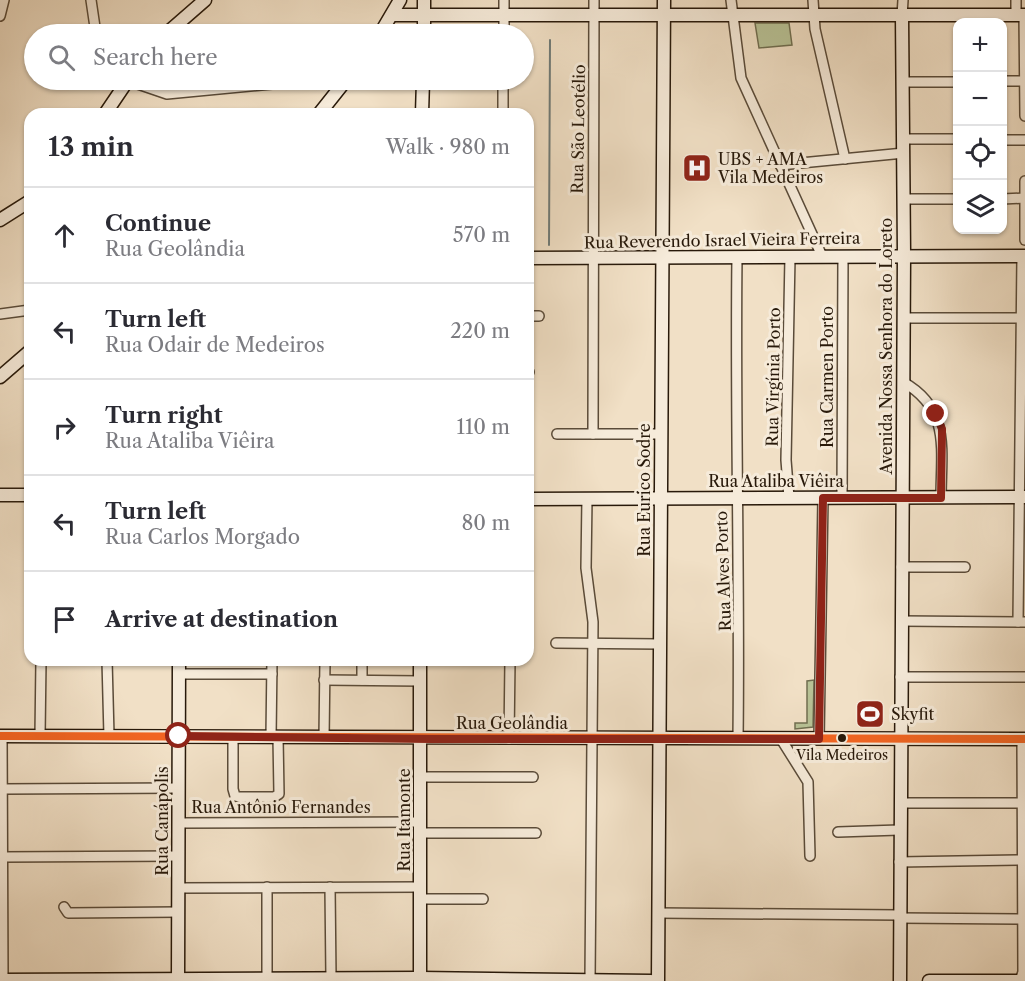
<!DOCTYPE html>
<html lang="en">
<head>
<meta charset="utf-8">
<style>
	:root { --surface:#fff; --page:#f7f7f7; --text:#2b2b33; --muted:#7c7c81; --line:#e1e1e2 }
	body { margin:0; font-family:"Libre Caslon Text",serif; background:var(--page); color:var(--text) }
	.controls { position:absolute; right:18px; top:18px; display:grid; overflow:hidden; border-radius:12px; box-shadow:0 2px 4px #0004 }
	.controls button { width:54px; height:54px; display:grid; place-items:center; padding:0; border:0; border-bottom:2px solid var(--line); background:var(--surface); color:var(--text); font:30px sans-serif }
	.stop { position:absolute; width:18px; height:18px; margin:-14px; border:4px solid #8f2418; border-radius:50%; background:#fff }
	.stop.end { background:#8f2418; border-color:#fff; box-shadow:0 2px 6px #0008 }
	.list { margin:0; padding:0; list-style:none }
	h2 { display:flex; justify-content:space-between; align-items:center; height:78px; margin:0; padding:0 24px; font-size:26px }
	h2 small { font-size:20px; font-weight:400; color:var(--muted) }
	.list li { display:grid; grid-template-columns:39px 1fr auto; gap:18px; align-items:center; box-sizing:border-box; height:96px; padding:0 24px; border-top:2px solid var(--line) }
	.list b { display:block; font-size:22px; white-space:nowrap }
	.list p { margin:0; font-size:20px; white-space:nowrap; color:var(--muted) }
	.list em { font-size:20px; font-style:normal; color:var(--muted) }
	.icon { flex:none; width:33px; height:33px; fill:none; stroke:currentColor; stroke-width:2; stroke-linecap:round; stroke-linejoin:round }
	.map { position:relative; flex:none; width:1025px; height:981px; overflow:hidden }
	.search { position:absolute; background:var(--surface); box-shadow:0 2px 4px #0004; left:24px; top:24px; width:510px; height:66px; display:flex; align-items:center; gap:15px; box-sizing:border-box; padding:0 21px; border-radius:33px; color:var(--muted); font-size:22px }
	.panel { position:absolute; background:var(--surface); box-shadow:0 2px 4px #0004; left:24px; top:108px; width:510px; height:558px; border-radius:18px }
	.map>svg:first-child { display:block }
	.green { fill:#b8c296; stroke:#706e50; stroke-width:1.5 }
	.lines { fill:none; stroke-linecap:round; stroke-linejoin:round }
	.stream { stroke:#6f7a77; stroke-width:2 }
	.street-casing { stroke:#5a4b39; stroke-width:12 }
	.secondary-casing { stroke:#28190a; stroke-width:15 }
	.street { stroke:#f6ebda; stroke-width:9 }
	.secondary { stroke:#f6ebda; stroke-width:12 }
	.bus-1-casing { stroke:#f6ebda; stroke-width:12 }
	.bus-1 { stroke:#f26522; stroke-width:8 }
	.route { stroke:#8f2418; stroke-width:8 }
	.bus-dot { fill:#28190a; stroke:#f6ebda; stroke-width:2 }
	.labels { text-anchor:middle; dominant-baseline:central; stroke-width:6; stroke-linejoin:round; paint-order:stroke }
	.bus-label { font-size:14px; fill:#28190a; stroke:#f6ebda }
	.street-label { font-size:16px; fill:#28190a; stroke:#f6ebda }
	.poi-label { font-size:16px; fill:#28190a; stroke:#f6ebda; text-anchor:start }
</style>
</head>
<body>
<div class="map">
<svg width="1025" height="981" viewBox="0 0 1025 981">
	<rect width="100%" height="100%" fill="#f1e0c6"/>
	<filter id="stains"><feTurbulence type="fractalNoise" baseFrequency=".00333" numOctaves="4"/><feColorMatrix values="0 0 0 0 .2 0 0 0 0 .09 0 0 0 0 .02 0 0 0 .5 -.17"/></filter>
	<radialGradient id="worn" r=".72"><stop offset=".6" stop-color="#630" stop-opacity="0"/><stop offset="1" stop-color="#630" stop-opacity=".3"/></radialGradient>
	<g class="green">
		<path d="M755,23H789L792,45L759,48Z"/>
		<path d="M814,680L813,727L795,729V723H807V681Z"/>
	</g>
	<g class="lines">
		<path class="stream" d="M549,245L550,40"/>
		<g class="street-casing">
			<g id="street">
				<path d="M91,0L96,34"/>
				<path d="M731,0L741,78L822,256"/>
				<path d="M813,0L815,29L845,159"/>
				<path d="M1016,0V15"/>
				<path d="M1024,15L1025,116"/>
				<path d="M0,16L4,0"/>
				<path d="M902,16L903,0"/>
				<path d="M504,34V0"/>
				<path d="M126,80L167,94L315,80"/>
				<path d="M1002,81H1025"/>
				<path d="M903,82H958"/>
				<path d="M503,114V80"/>
				<path d="M904,139H958"/>
				<path d="M1002,140H1025"/>
				<path d="M780,165L904,153"/>
				<path d="M1025,181V240"/>
				<path d="M903,199H958"/>
				<path d="M1002,199L1025,198"/>
				<path d="M737,257C735,418 740,578 738,739"/>
				<path d="M0,314L30,310"/>
				<path d="M528,316H539"/>
				<path d="M904,318H1021"/>
				<path d="M528,372H529"/>
				<path d="M903,382C951,409 941,450 941,498"/>
				<path d="M557,434H661"/>
				<path d="M593,434L594,0"/>
				<path d="M842,497L843,256"/>
				<path d="M587,498L586,568L593,622L590,980"/>
				<path d="M789,498L786,460L790,257"/>
				<path d="M901,567H965"/>
				<path d="M901,621L1025,622"/>
				<path d="M1018,622L1022,256"/>
				<path d="M556,643L659,644"/>
				<path d="M107,660L109,736"/>
				<path d="M362,660V680"/>
				<path d="M179,674H272"/>
				<path d="M900,677H1025"/>
				<path d="M324,680L420,681"/>
				<path d="M2,736L3,980"/>
				<path d="M40,736L41,660"/>
				<path d="M233,737V789L235,796L239,797H274L279,794L278,737"/>
				<path d="M271,737L272,660"/>
				<path d="M324,738L325,660"/>
				<path d="M509,739L510,660"/>
				<path d="M781,739L808,782L810,856"/>
				<path d="M819,739L823,498"/>
				<path d="M420,777H533"/>
				<path d="M3,789L179,788"/>
				<path d="M900,803H1022"/>
				<path d="M179,823L420,822"/>
				<path d="M838,832L899,830"/>
				<path d="M420,833H536"/>
				<path d="M2,857L179,856"/>
				<path d="M899,862L1022,860"/>
				<path d="M330,887L331,978"/>
				<path d="M179,888L420,887"/>
				<path d="M420,899H483"/>
				<path d="M64,907L68,913L179,912"/>
				<path d="M658,913L899,915"/>
				<path d="M899,918L1022,919"/>
				<path d="M267,979V887"/>
				<path d="M1020,981L1023,972L1022,739"/>
			</g>
		</g>
		<g class="secondary-casing">
			<g id="secondary">
				<path d="M392,15H1025"/>
				<path d="M166,34L205,0"/>
				<path d="M380,34L400,0"/>
				<path d="M424,34V0"/>
				<path d="M105,114L128,80"/>
				<path d="M319,114L346,80"/>
				<path d="M422,114L423,80"/>
				<path d="M0,220L30,201"/>
				<path d="M528,258L1025,256"/>
				<path d="M0,377L30,351"/>
				<path d="M0,495H30"/>
				<path d="M528,499L1025,497"/>
				<path d="M0,736L1025,739"/>
				<path d="M0,980L420,978L651,981"/>
				<path d="M178,981L179,660"/>
				<path d="M420,981V660"/>
				<path d="M658,981L664,0"/>
				<path d="M900,981L904,255L902,16"/>
				<path d="M929,981H1025"/>
			</g>
		</g>
		<use href="#street" class="street"/>
		<use href="#secondary" class="secondary"/>
		<g class="bus-1-casing">
			<path id="bus-1" d="M0,736L1025,739"/>
		</g>
		<use href="#bus-1" class="bus-1"/>
	</g>
	<g class="lines">
		<path class="route" d="M179,736L431,739H819L823,498H941L942,429L936,414"/>
	</g>
	<defs>
		<g id="hospital-square" transform="scale(1.5)"><rect x="-9" y="-9" width="18" height="18" rx="4" fill="#8f2418" stroke="#f6ebda"/><path d="M-5-5h3v3.5h4V-5h3V5h-3V1.5h-4V5h-3Z" fill="#fff"/></g>
		<g id="stadium-square" transform="scale(1.5)"><rect x="-9" y="-9" width="18" height="18" rx="4" fill="#8f2418" stroke="#f6ebda"/><path d="M0-5a6.5 5 0 1 0 0 10a6.5 5 0 1 0 0-10ZM-3.5-1.8h7v3.6h-7Z" fill="#fff"/></g>
	</defs>
	<g fill-rule="evenodd">
		<use href="#hospital-square" x="697" y="168"/>
		<use href="#stadium-square" x="870" y="714"/>
	</g>
	<circle class="bus-dot" cx="842" cy="738" r="5"/>
	<g class="labels">
		<g class="bus-label">
			<text x="842" y="755">Vila Medeiros</text>
		</g>
		<g class="street-label">
			<text transform="translate(578 129) rotate(-89)">Rua São Leotélio</text>
			<text transform="translate(722 240) rotate(-1)">Rua Reverendo Israel Vieira Ferreira</text>
			<text transform="translate(886 346) rotate(-90)">Avenida Nossa Senhora do Loreto</text>
			<text transform="translate(773 377) rotate(-89)">Rua Virgínia Porto</text>
			<text transform="translate(827 377) rotate(-90)">Rua Carmen Porto</text>
			<text x="776" y="481">Rua Ataliba Viêira</text>
			<text transform="translate(644 490) rotate(-90)">Rua Eurico Sodre</text>
			<text transform="translate(723 571) rotate(-92)">Rua Alves Porto</text>
			<text x="512" y="723">Rua Geolândia</text>
			<text x="281" y="807">Rua Antônio Fernandes</text>
			<text transform="translate(404 820) rotate(-90)">Rua Itamonte</text>
			<text transform="translate(162 821) rotate(-90)">Rua Canápolis</text>
		</g>
		<g class="poi-label">
			<text x="718" y="159">UBS + AMA<tspan x="718" dy="18">Vila Medeiros</tspan></text>
			<text x="891" y="714">Skyfit</text>
		</g>
	</g>
	<rect width="100%" height="100%" filter="url(#stains)"/>
	<rect width="100%" height="100%" fill="url(#worn)"/>
</svg>
<div class="controls">
<button>+</button>
<button>−</button>
<button><svg class="icon" aria-label="locate" viewBox="0 0 24 24"><circle cx="12" cy="12" r="6"/><path d="M12 2v4M12 18v4M2 12h4M18 12h4"/></svg></button>
<button><svg class="icon" aria-label="layers" viewBox="0 0 24 24"><path d="M12 4l9 5-9 5-9-5zM3 14l9 5 9-5"/></svg></button>
</div>
<div class="stop" style="left:179px;top:736px"></div>
<div class="stop end" style="left:936px;top:414px"></div>
<div class="search"><svg class="icon" aria-label="search" viewBox="0 0 24 24"><circle cx="10" cy="10" r="6"/><path d="M15 15l6 6"/></svg>Search here</div>
<section class="panel">
<h2>13 min<small>Walk · 980 m</small></h2>
<ul class="list">
<li><svg class="icon" aria-label="ahead" viewBox="0 0 24 24"><path d="M12 20V5M6 11l6-6 6 6"/></svg><div><b>Continue</b><p>Rua Geolândia</p></div><em>570 m</em></li>
<li><svg class="icon" aria-label="left" viewBox="0 0 24 24"><path d="M17 20v-9H6M10 6l-5 5 5 5"/></svg><div><b>Turn left</b><p>Rua Odair de Medeiros</p></div><em>220 m</em></li>
<li><svg class="icon" aria-label="right" viewBox="0 0 24 24"><path d="M7 20v-9h11M14 6l5 5-5 5"/></svg><div><b>Turn right</b><p>Rua Ataliba Viêira</p></div><em>110 m</em></li>
<li><svg class="icon" aria-label="left" viewBox="0 0 24 24"><path d="M17 20v-9H6M10 6l-5 5 5 5"/></svg><div><b>Turn left</b><p>Rua Carlos Morgado</p></div><em>80 m</em></li>
<li><svg class="icon" aria-label="arrive" viewBox="0 0 24 24"><path d="M6 21V4h12l-3 4 3 4H6"/></svg><div><b>Arrive at destination</b></div></li>
</ul>
</section>
</div>
</body>
</html>
